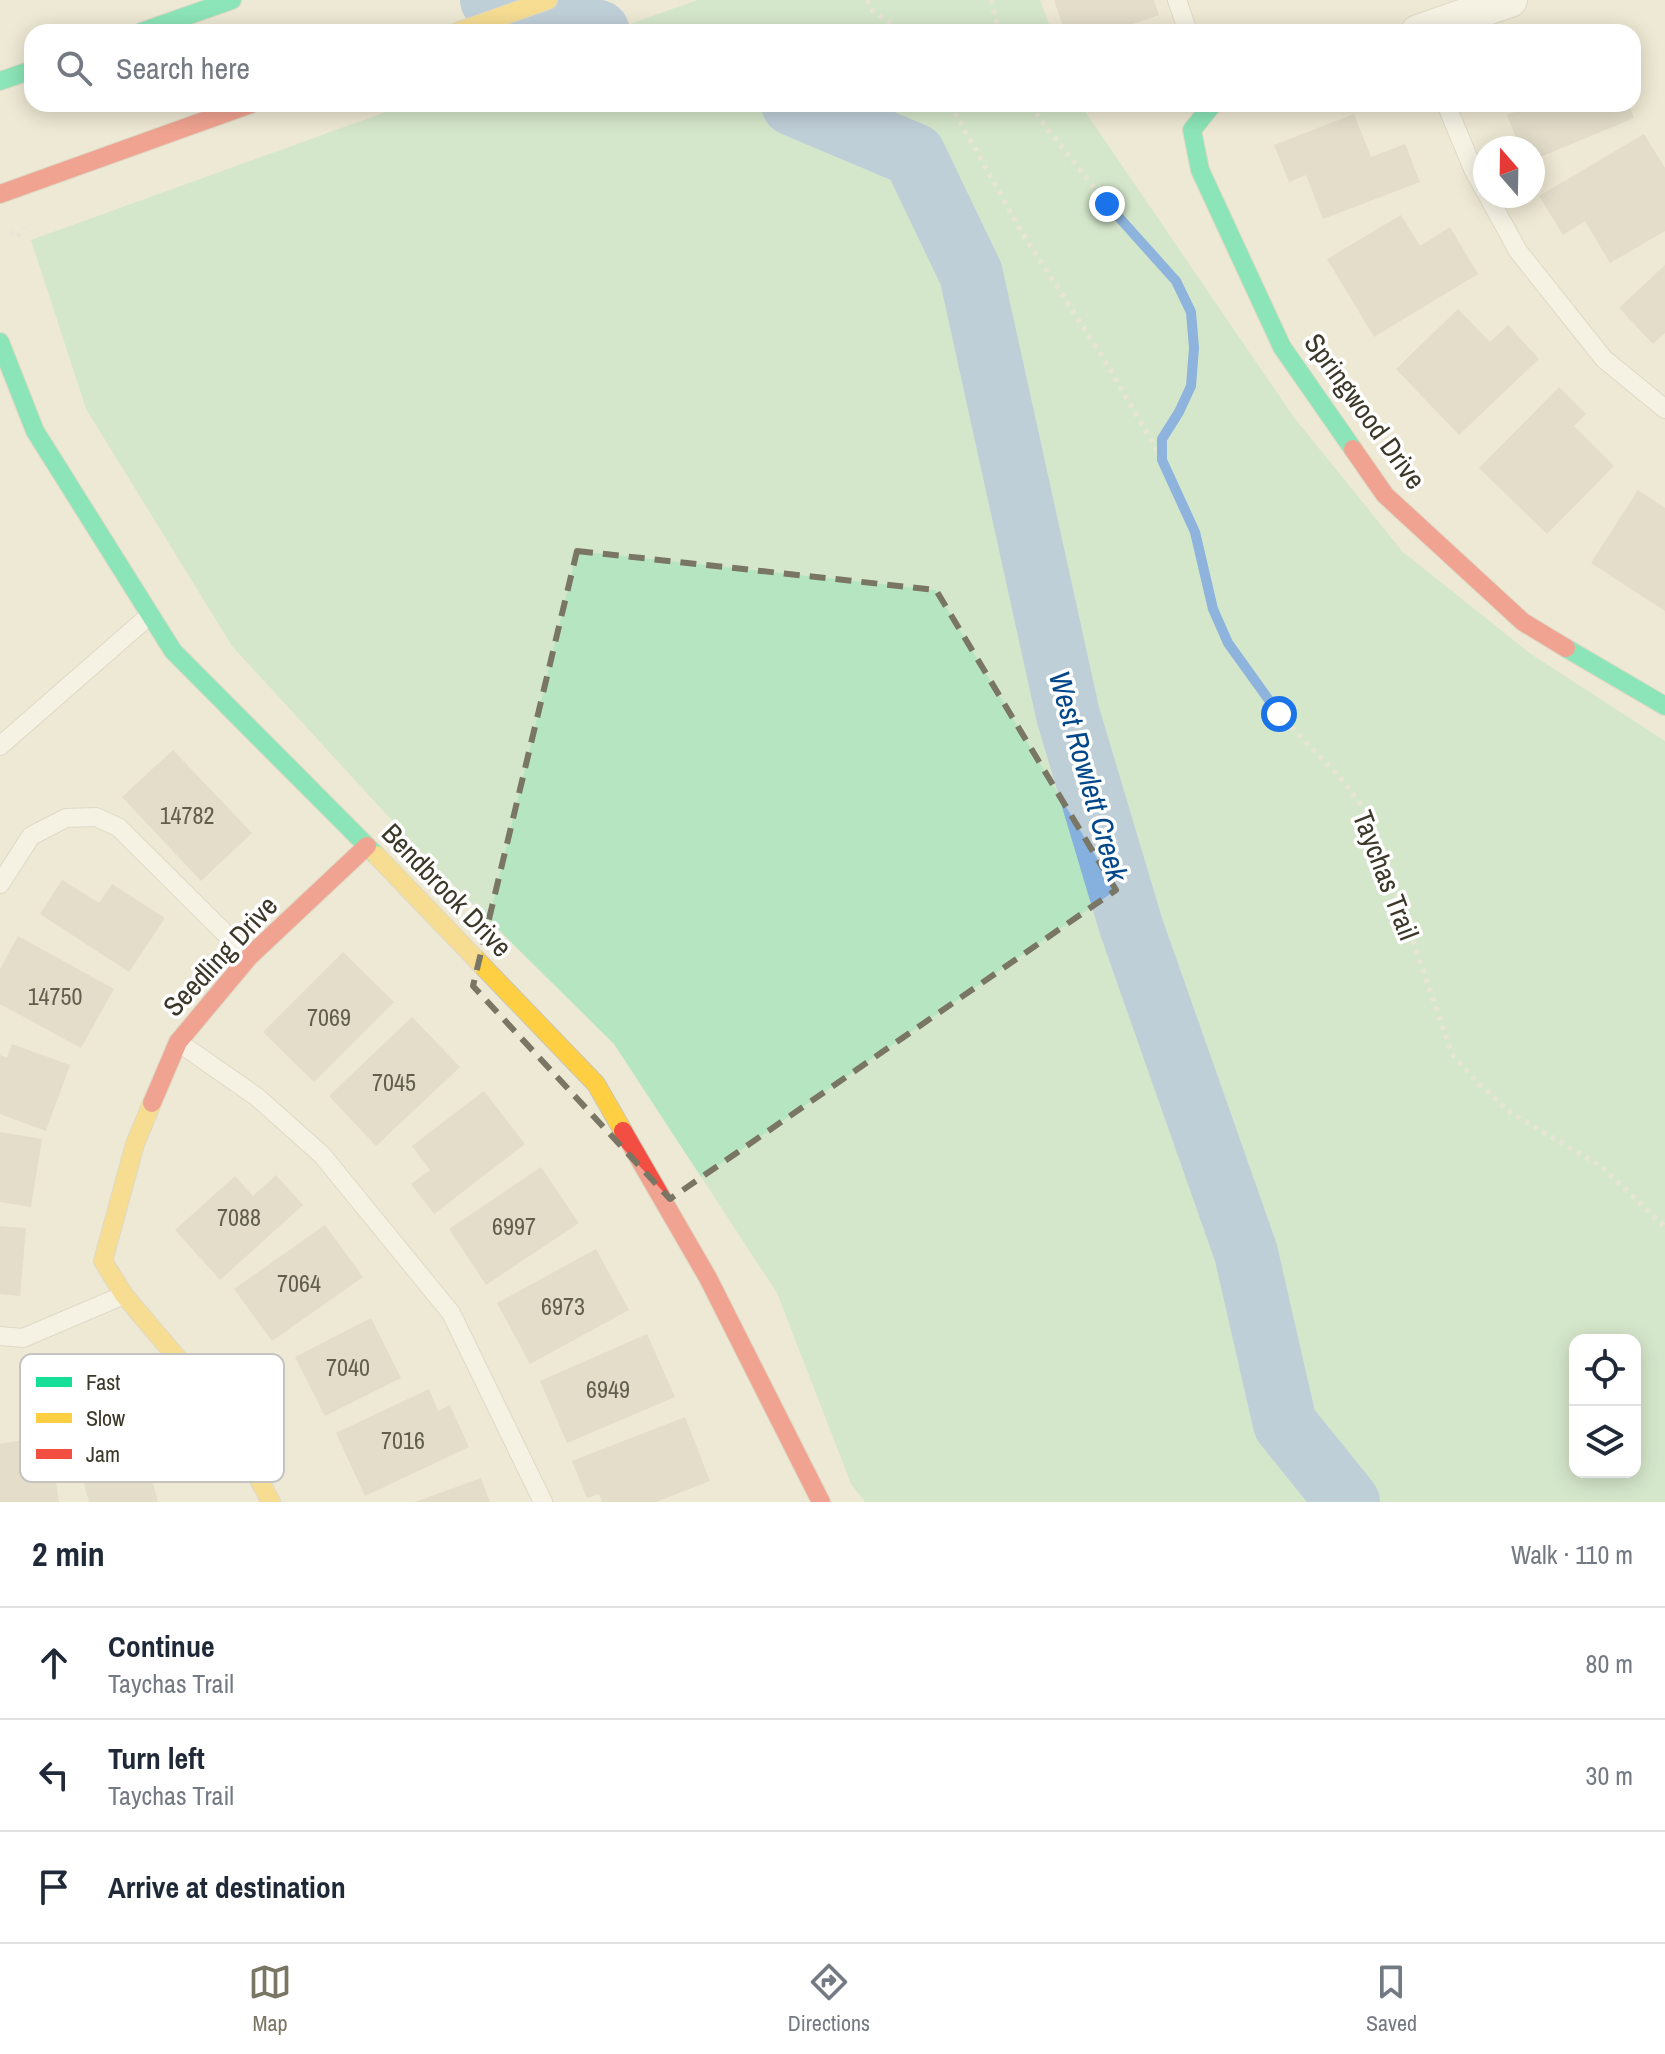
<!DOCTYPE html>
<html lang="en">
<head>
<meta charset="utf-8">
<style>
	:root { --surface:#fff; --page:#f6f6f7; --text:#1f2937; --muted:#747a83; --line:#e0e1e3; --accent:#7a7665 }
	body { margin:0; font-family:"Archivo Narrow",sans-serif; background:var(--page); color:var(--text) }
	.controls { position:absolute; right:24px; bottom:24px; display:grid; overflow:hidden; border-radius:16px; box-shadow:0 4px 20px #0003 }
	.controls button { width:72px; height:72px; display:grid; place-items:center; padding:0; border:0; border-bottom:2px solid var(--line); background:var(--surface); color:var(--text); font:40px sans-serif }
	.compass { position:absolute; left:1473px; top:136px; width:72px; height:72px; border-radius:50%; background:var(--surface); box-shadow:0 4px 20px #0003; rotate:340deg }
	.stop { position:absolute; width:24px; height:24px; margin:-18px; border:6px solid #1a73e8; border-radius:50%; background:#fff }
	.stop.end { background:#1a73e8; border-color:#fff; box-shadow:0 2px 8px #0008 }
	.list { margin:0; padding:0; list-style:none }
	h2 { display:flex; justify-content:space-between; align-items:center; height:104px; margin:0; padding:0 32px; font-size:34px }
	h2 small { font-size:26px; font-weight:400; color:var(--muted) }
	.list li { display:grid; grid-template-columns:52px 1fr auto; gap:24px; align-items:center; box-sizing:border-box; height:112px; padding:0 32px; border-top:2px solid var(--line) }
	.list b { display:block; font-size:30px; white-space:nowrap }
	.list p { margin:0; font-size:26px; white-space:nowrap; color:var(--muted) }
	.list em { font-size:26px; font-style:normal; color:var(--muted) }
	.icon { flex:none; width:44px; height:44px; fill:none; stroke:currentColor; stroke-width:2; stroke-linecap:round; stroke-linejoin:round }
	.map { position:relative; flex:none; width:1665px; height:1502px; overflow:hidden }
	.search { position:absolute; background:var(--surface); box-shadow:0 4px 20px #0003; left:24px; right:24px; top:24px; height:88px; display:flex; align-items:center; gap:20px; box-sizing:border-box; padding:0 28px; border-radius:24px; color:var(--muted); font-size:30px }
	.sheet { height:440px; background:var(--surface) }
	nav { display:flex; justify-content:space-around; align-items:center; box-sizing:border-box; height:112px; border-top:2px solid var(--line); background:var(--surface); font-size:22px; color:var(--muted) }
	nav a { display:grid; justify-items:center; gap:4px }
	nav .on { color:var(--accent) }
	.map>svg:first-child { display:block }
	.green { fill:#b6e5c1; fill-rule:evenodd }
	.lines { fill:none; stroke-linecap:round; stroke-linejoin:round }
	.river { stroke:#86b0dd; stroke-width:64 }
	.building { fill:#d4cebe }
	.lane-casing { stroke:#cac6b6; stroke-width:20 }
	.street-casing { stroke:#cac6b6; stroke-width:36 }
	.fast-casing { stroke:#cac6b6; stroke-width:20 }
	.slow-casing { stroke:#cac6b6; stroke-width:20 }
	.jam-casing { stroke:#cac6b6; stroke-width:20 }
	.path { stroke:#e2e0d9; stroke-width:5; stroke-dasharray:4 6; stroke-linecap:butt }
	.lane { stroke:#fcfcf9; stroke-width:18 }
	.street { stroke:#fcfcf9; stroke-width:34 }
	.fast { stroke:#16e098; stroke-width:18 }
	.slow { stroke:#ffcf43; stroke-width:18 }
	.jam { stroke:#f24e42; stroke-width:18 }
	.route { stroke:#1a73e8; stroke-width:10 }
	.marked { fill:none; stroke:#7a7665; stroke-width:6; stroke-dasharray:16 10; stroke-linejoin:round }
	.labels { text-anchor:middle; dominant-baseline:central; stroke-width:7; stroke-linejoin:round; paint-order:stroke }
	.number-label { font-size:24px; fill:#625e4e }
	.street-label { font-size:28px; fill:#3c3829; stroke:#fff }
	.water-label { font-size:30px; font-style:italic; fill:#01478a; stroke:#fff }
	.key { fill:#fff; stroke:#c4c3bf; stroke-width:2 }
	.key-label { font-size:22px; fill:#3c3829 }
</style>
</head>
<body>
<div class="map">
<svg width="1665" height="1502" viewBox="0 0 1665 1502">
	<rect width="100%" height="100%" fill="#eee9d4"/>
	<g class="green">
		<path d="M697,0H1040L1052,32H608Z"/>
		<path d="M408,104H1080L1293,416L1403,552L1531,654L1665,741V1502H865L851,1484L777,1293L614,1044L429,861L232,646L86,409L31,240ZM1575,1340H1635V1472H1575Z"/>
	</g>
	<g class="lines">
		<g class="river">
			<path d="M492,0L598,32"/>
			<path d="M793,104L914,155L971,274L1068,715L1131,926L1246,1253L1285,1424L1348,1502"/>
		</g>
	</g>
	<g class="building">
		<path d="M1054,0H1154L1159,15L1110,32H1065Z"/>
		<path d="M1534,104H1629L1634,118L1533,160V148H1520L1507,115Z"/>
		<path d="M1354,114L1371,157L1405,144L1420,182L1323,219L1306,175L1289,182L1274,145Z"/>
		<path d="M1644,134L1665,168V231L1610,263L1585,221L1563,235L1539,196Z"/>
		<path d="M1401,215L1420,246L1450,227L1478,274L1374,337L1327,259Z"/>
		<path d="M1665,265V333L1653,344L1619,308Z"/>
		<path d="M1458,309L1490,342L1508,325L1539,359L1459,435L1396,369Z"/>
		<path d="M1559,387L1586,414L1574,426L1614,466L1547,534L1479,468Z"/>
		<path d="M1638,490L1665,508V611L1591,563Z"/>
		<path d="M173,750L252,833L201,881L122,797Z"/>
		<path d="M62,880L99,903L112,884L165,918L129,972L40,914Z"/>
		<path d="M18,936L114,989L81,1048L0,1004V969Z"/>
		<path d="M343,952L394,1002L314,1082L263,1032Z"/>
		<path d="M412,1017L460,1067L376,1146L329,1096Z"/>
		<path d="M12,1044L70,1065L46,1131L0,1114V1055L7,1058Z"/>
		<path d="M484,1091L525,1144L434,1214L411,1184L430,1170L412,1146Z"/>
		<path d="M0,1132L42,1139L31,1207L0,1202Z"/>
		<path d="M541,1167L579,1223L486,1285L449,1229Z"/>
		<path d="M276,1175L303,1205L220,1280L175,1230L235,1176L253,1196Z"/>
		<path d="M325,1225L363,1277L272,1341L234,1289Z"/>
		<path d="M0,1226L26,1228L20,1296L0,1294Z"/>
		<path d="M596,1249L629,1310L530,1364L497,1303Z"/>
		<path d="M371,1318L401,1378L325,1416L295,1357Z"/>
		<path d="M647,1334L675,1397L567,1443L540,1381Z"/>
		<path d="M429,1389L438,1411L450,1405L469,1447L365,1496L336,1433Z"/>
		<path d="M685,1417L710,1481L656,1502H602L599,1494L587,1498L572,1461Z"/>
		<path d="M139,1428L158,1502H89L74,1445Z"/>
		<path d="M23,1440L30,1474L54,1470L59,1502H0V1444Z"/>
		<path d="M481,1478L490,1502H415Z"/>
	</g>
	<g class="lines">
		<g class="lane-casing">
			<g id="lane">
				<path d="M1177,0L1188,32"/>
				<path d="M1446,104L1473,169L1485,191"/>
				<path d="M1488,196L1518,251L1604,359L1665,409"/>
				<path d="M0,746L150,615"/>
				<path d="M0,884L31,836L66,818L96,817L118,827L249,957"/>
				<path d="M178,1042L257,1097L322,1155L451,1313L543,1502"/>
				<path d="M0,1336L23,1338L124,1295"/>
			</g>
		</g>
		<g class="street-casing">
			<path id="street" d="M1418,32L1510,0"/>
		</g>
		<g class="fast-casing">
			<g id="fast">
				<path d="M141,32L232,0"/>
				<path d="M0,81L32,70"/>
				<path d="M1213,104L1192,130L1200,170L1282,347L1353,449"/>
				<path d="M0,342L35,431L173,651L376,855"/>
				<path d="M1566,648L1665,706"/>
			</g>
		</g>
		<g class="slow-casing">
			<g id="slow">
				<path d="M457,32L548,0"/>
				<path d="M376,855L596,1084L623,1131"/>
				<path d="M152,1103L135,1144L103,1261L124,1295L223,1412L271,1502"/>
			</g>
		</g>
		<g class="jam-casing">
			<g id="jam">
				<path d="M0,194L251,104"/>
				<path d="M1353,449L1385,495L1523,622L1566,648"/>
				<path d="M152,1103L178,1042L249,957L367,846"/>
				<path d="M623,1131L708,1278L821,1502"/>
			</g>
		</g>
		<g class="path">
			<path d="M867,0L873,11L903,32"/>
			<path d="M991,0L999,32"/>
			<path d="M950,104L1021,231L1105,361L1162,459"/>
			<path d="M1032,104L1040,119L1107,204L1176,281L1191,312L1194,348L1191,386L1179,412L1162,439V460L1195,532L1213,609L1228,643L1279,714L1344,782L1362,806L1376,834L1452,1054L1478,1083L1511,1113L1602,1167L1665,1227"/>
			<path d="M11,232L17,238L24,227"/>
		</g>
		<use href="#lane" class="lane"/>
		<use href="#street" class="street"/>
		<use href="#fast" class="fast"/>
		<use href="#slow" class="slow"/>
		<use href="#jam" class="jam"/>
	</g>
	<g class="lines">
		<path class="route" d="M1107,204L1176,281L1191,312L1194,348L1191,386L1179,412L1162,439V460L1195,532L1213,609L1228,643L1279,714"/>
	</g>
	<path d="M0 0H1665V1502H0ZM577,551L936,590L1116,890L670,1199L473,986Z" fill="#eee9d4" fill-opacity=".55" fill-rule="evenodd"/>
	<path class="marked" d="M577,551L936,590L1116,890L670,1199L473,986Z"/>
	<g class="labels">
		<g class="number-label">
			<text x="187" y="815">14782</text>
			<text x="55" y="996">14750</text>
			<text x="329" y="1017">7069</text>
			<text x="394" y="1082">7045</text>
			<text x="239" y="1217">7088</text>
			<text x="514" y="1226">6997</text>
			<text x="299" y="1283">7064</text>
			<text x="563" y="1306">6973</text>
			<text x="348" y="1367">7040</text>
			<text x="608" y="1389">6949</text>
			<text x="403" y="1440">7016</text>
		</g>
		<g class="street-label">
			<text transform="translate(1365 411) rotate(54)">Springwood Drive</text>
			<text transform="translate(1386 875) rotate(69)">Taychas Trail</text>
			<text transform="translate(447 890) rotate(46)">Bendbrook Drive</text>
			<text transform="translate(220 956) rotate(-47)">Seedling Drive</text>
		</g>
		<g class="water-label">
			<text transform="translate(1089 776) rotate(74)">West Rowlett Creek</text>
		</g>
	</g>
	<rect x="20" y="1354" width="264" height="128" rx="12" class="key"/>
	<rect x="36" y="1377" width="36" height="10" fill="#16e098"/>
	<rect x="36" y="1413" width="36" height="10" fill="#ffcf43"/>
	<rect x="36" y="1449" width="36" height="10" fill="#f24e42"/>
	<g class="key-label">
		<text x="86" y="1390">Fast</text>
		<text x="86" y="1426">Slow</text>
		<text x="86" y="1462">Jam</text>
	</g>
</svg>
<div class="controls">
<button><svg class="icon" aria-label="locate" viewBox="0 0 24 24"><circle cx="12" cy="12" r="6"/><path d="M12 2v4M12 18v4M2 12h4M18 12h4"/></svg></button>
<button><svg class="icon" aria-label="layers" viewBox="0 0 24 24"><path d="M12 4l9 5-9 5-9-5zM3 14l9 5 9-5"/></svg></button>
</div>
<svg class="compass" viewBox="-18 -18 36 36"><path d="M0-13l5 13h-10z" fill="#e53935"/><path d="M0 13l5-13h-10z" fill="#747a83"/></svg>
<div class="stop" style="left:1279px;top:714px"></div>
<div class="stop end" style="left:1107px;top:204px"></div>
<div class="search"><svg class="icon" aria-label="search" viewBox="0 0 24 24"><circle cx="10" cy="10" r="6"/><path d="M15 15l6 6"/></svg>Search here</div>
</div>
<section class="sheet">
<h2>2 min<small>Walk · 110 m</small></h2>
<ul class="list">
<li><svg class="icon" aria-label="ahead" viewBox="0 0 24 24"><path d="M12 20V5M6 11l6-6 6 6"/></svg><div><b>Continue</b><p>Taychas Trail</p></div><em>80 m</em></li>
<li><svg class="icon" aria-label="left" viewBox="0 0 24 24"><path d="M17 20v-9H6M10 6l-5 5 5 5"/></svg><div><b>Turn left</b><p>Taychas Trail</p></div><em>30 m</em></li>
<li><svg class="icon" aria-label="arrive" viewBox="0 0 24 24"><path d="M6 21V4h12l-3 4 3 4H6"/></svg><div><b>Arrive at destination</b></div></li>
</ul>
</section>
<nav>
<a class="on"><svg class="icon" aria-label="map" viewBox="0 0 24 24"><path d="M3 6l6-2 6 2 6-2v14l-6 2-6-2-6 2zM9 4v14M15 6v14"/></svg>Map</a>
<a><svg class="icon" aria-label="directions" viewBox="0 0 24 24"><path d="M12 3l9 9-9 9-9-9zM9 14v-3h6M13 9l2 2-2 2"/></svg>Directions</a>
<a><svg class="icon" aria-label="saved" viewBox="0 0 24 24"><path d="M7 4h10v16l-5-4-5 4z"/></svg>Saved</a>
</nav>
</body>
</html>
